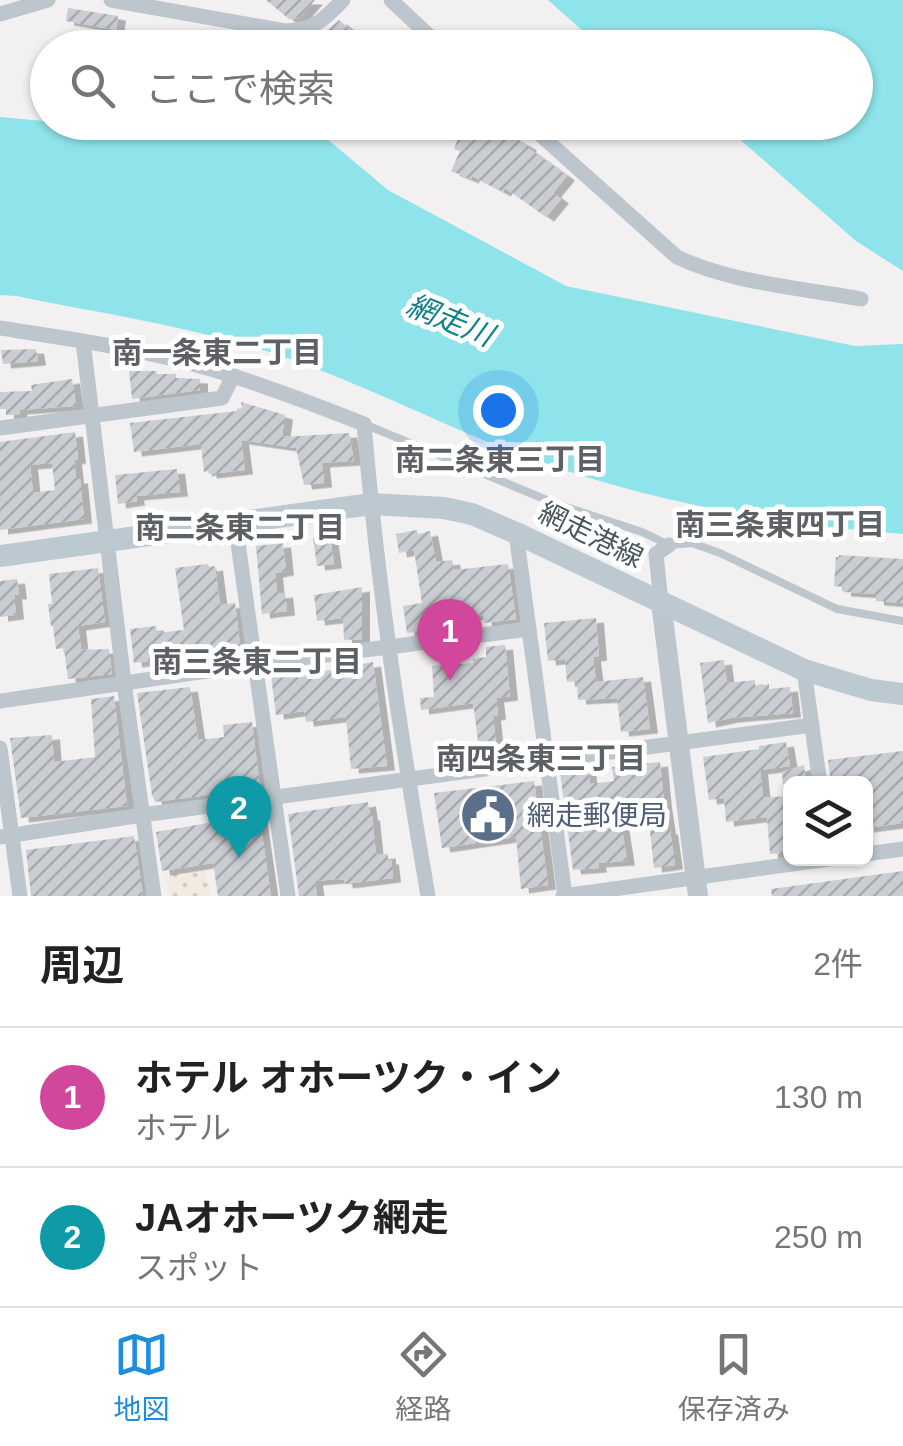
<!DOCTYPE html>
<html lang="ja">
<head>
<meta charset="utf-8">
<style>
	:root { --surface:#fff; --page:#f6f6f6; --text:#222; --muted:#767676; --line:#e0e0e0; --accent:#1e8dde }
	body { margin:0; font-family:Arial,"Noto Sans JP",sans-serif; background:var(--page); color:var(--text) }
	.controls { position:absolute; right:30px; bottom:30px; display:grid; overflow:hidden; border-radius:15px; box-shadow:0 2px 8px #0004 }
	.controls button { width:90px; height:90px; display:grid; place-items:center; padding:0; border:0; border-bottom:2px solid var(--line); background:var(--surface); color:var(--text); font:50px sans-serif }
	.you { position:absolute; left:498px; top:410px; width:35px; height:35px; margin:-25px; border:8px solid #fff; border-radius:50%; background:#1a73e8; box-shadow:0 0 0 15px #1a73e833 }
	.badge { display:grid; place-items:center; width:65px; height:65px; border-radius:50%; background:var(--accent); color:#fff; font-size:32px; font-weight:700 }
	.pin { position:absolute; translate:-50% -82px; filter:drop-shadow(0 2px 5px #0008) }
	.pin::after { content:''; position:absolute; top:52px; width:35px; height:30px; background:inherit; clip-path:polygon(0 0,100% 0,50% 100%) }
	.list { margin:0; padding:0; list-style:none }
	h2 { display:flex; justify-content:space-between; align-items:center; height:130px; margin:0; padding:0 40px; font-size:42px }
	h2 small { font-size:32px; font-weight:400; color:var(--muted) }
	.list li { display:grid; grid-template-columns:65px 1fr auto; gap:30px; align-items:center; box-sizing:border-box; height:140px; padding:0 40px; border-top:2px solid var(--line) }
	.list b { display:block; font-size:38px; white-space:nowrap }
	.list p { margin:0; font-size:32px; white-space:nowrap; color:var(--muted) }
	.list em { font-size:32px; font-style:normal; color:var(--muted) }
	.icon { flex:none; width:55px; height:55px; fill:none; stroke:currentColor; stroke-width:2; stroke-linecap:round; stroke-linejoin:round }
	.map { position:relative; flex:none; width:903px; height:896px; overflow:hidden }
	.search { position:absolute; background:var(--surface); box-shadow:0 2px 8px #0004; left:30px; right:30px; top:30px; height:110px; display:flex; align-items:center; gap:25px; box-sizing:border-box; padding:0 35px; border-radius:55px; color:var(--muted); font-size:38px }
	.sheet { height:410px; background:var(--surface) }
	nav { display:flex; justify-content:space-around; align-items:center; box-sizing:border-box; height:140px; border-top:2px solid var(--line); background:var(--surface); font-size:28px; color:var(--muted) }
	nav a { display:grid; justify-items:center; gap:5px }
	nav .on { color:var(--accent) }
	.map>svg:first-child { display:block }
	.sand { fill:url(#sand-dots) }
	.water { fill:#8ee4ea }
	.building { fill:url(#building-hatch); fill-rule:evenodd; filter:url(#shadow) }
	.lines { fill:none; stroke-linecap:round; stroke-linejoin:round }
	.service { stroke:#bcc6cc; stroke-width:8 }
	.minor { stroke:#bcc6cc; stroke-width:15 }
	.tertiary { stroke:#bcc6cc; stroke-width:20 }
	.secondary { stroke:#bcc9d1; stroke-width:22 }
	.labels { text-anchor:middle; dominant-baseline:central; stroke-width:10; stroke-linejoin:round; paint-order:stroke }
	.street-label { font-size:28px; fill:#48565d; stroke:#fff }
	.service-label { font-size:28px; fill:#4e5e75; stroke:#fff; text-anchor:start }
	.water-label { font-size:30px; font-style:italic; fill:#10828a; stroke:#fff }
	.neighbourhood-label { font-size:30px; font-weight:bold; fill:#5d6165; stroke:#fff }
</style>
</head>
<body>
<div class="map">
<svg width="903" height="896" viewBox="0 0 903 896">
	<defs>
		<pattern id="sand-dots" width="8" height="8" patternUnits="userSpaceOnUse" patternTransform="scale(2.5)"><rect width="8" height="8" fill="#f3ebe2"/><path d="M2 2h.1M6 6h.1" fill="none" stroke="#d2ccc4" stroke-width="1.8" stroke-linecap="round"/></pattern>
		<pattern id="building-hatch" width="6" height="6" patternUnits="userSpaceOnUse" patternTransform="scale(2.5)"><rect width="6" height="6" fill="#caced2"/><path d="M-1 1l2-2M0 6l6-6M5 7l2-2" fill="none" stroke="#a6aaae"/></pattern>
		<filter id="shadow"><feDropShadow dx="8" dy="4.5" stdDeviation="0" flood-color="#0004"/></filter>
	</defs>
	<rect width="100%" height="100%" fill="#f2f0f0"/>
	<path class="sand" d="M206,870L210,896H169L166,875Z"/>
	<g class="water">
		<path d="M548,0H903V271L856,241L721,123L856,122V48L601,47Z"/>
		<path d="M0,117L132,129L133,122L308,123L388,190L566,286L855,346L903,344V534C767,524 632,498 505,449C430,419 358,382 281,356C196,327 104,314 16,296L0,295Z"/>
	</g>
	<g class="building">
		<path d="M266,0H315L299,18L289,19Z"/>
		<path d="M68,8L118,16L116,30L66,21Z"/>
		<path d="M339,20L356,34L345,48H326L317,40Z"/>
		<path d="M473,122L492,128L508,139L510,135L529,146L528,148L567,176L553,193L561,199L546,217L505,188L503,192L472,176L471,179L451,171L460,151L454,149L461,131L468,134Z"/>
		<path d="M36,349L38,361L3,364L1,350Z"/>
		<path d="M129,371H156L157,374H176V378L200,379V390L132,399Z"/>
		<path d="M72,379L76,406L19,410L20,414L12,415H6V409H0V392L32,391L31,385Z"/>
		<path d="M241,402L285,415L282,437L349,433L354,461L322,463L324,483L304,485L296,448L241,440L245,470L209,474L208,471L204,472L201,444L134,452L130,423L237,411V409L242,408Z"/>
		<path d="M75,432L78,459L74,460L76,479H80L84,519L0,530V442ZM52,463L55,490L33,493L30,465Z"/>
		<path d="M177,469L180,492L136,496L137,501L118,504L115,475Z"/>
		<path d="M417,530L418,534L430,531L436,562L452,560L454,570L508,564L516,619L484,623L483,615L434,621L435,630L407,633L403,606L422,603L414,550L399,553L396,534Z"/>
		<path d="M330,536L334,564L317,566L313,538Z"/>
		<path d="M283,543L286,571L275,573L277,594L285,593L287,611L262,614L256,546Z"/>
		<path d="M839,555L903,559V603L876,601V594L843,592V587L834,586L836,557H839Z"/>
		<path d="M208,564L209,567L215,566L220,605L235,603L241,654L215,657V654L188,656L134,663L130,629L156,626L157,633L184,630L175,568Z"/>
		<path d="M98,568L105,622L78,626L81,650L109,649L112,674L68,679L64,648L56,649L53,626H51L48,604H52L49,574Z"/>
		<path d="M17,579L19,595H14L16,615L0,617V581Z"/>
		<path d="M362,587V639L344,640L343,618L317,621L314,595Z"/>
		<path d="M596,618L599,656L593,657L596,682L643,677L650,729L621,732L617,698L578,700L577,681L567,682L565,659L548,661L544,623Z"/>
		<path d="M505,645L510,696L496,698L498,715L493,716L497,754L480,756L473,703L421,710L420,698L434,697L432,666L473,663V659L486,657V647Z"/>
		<path d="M724,660L727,683L755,680V686L769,684V689L790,687L793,713L731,718L708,723L700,663Z"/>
		<path d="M373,662L387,766L351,769L346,717L306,722L304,711L276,715L271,676L297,672V676Z"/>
		<path d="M190,687L198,740L224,737L223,725L252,722L260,788L155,802L152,795L137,693Z"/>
		<path d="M114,696L127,806L21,818L10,738L52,735L54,762L95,757L91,699Z"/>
		<path d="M786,742L790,766L760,770L763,798L786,796L788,823H790V852L770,854L767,817L726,822L724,798L709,800L703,757L759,749V746Z"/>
		<path d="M903,751V823L866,828V784H831L828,760Z"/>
		<path d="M660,762L664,803L668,830H670L675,865L654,868L647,803H636L618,805L627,861L598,863L599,868L573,870L560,772L588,769L590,784L614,781L612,767Z"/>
		<path d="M804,765L806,784H783L782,772Z"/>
		<path d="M534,781L548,885L521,889L516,837L442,848L434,793Z"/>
		<path d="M368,802L370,816H372L376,855L388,854V860H391L393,878L345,884L344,880L339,879L315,881L317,896H299L288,814Z"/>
		<path d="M259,814L271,896H218L213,863L162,871L156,832Z"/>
		<path d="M134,836L143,896H31L26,850Z"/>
		<path d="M903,871V896H772L771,889Z"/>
	</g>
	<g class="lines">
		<path class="service" d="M364,424L554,503L642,532L669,545L692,543L720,553L837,609L903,621"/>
		<g class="minor">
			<path d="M111,0L285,31C315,30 323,20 343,0"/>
			<path d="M391,0L442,48"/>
			<path d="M0,14L48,0"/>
			<path d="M526,122L677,257C731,283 802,288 861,299"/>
			<path d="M0,328C68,339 138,348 204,367C259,383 311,403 364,424C377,582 401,739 428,896"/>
			<path d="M83,341L124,683L154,896"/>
			<path d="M0,428L222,398L233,376"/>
			<path d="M235,522L288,896"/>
			<path d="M516,533L565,896"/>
			<path d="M661,602L656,554L669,545"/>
			<path d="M804,670L820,784"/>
			<path d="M0,701L256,664L529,629"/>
			<path d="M0,748L20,896"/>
			<path d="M0,837L142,815L812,725"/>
			<path d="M866,854L903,849"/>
			<path d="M563,896L836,858"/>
		</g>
		<path class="tertiary" d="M661,602L698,896"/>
		<path class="secondary" d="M0,556L371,504L444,508L472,514L516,533L804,670L871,690L903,694"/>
	</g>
	<defs>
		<g id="civic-disc" transform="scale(2.875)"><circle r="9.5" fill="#5c6f8a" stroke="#fff"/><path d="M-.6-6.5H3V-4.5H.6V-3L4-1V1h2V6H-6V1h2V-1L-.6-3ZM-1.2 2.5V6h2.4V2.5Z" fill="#fff"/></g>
	</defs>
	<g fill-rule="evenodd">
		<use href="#civic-disc" x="488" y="815"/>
	</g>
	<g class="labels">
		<g class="street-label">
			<text transform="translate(591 535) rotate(26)">網走港線</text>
		</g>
		<g class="service-label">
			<text x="527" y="815">網走郵便局</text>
		</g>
		<g class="water-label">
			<text transform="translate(450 320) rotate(22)">網走川</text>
		</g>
		<g class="neighbourhood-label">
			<text x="217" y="352">南一条東二丁目</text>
			<text x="500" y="459">南二条東三丁目</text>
			<text x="780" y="524">南三条東四丁目</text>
			<text x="240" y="527">南二条東二丁目</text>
			<text x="257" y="661">南三条東二丁目</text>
			<text x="541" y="758">南四条東三丁目</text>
		</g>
	</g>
</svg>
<div class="controls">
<button><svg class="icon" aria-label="layers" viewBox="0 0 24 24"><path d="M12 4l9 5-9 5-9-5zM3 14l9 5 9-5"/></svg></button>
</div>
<div class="you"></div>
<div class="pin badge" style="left:450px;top:681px;background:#d1479c">1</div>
<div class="pin badge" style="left:239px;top:858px;background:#0f9aa8">2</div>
<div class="search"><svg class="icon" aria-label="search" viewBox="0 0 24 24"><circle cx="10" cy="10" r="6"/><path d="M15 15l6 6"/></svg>ここで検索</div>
</div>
<section class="sheet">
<h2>周辺<small>2件</small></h2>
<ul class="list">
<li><span class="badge" style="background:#d1479c">1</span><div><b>ホテル オホーツク・イン</b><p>ホテル</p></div><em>130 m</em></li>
<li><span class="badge" style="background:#0f9aa8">2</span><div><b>JAオホーツク網走</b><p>スポット</p></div><em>250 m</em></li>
</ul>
</section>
<nav>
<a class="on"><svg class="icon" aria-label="map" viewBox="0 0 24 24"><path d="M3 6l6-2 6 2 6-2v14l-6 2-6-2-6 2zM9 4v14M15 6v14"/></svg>地図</a>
<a><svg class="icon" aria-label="directions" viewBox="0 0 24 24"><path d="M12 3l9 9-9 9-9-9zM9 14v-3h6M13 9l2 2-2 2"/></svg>経路</a>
<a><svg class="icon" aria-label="saved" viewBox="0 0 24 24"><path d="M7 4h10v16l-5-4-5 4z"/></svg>保存済み</a>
</nav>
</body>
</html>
